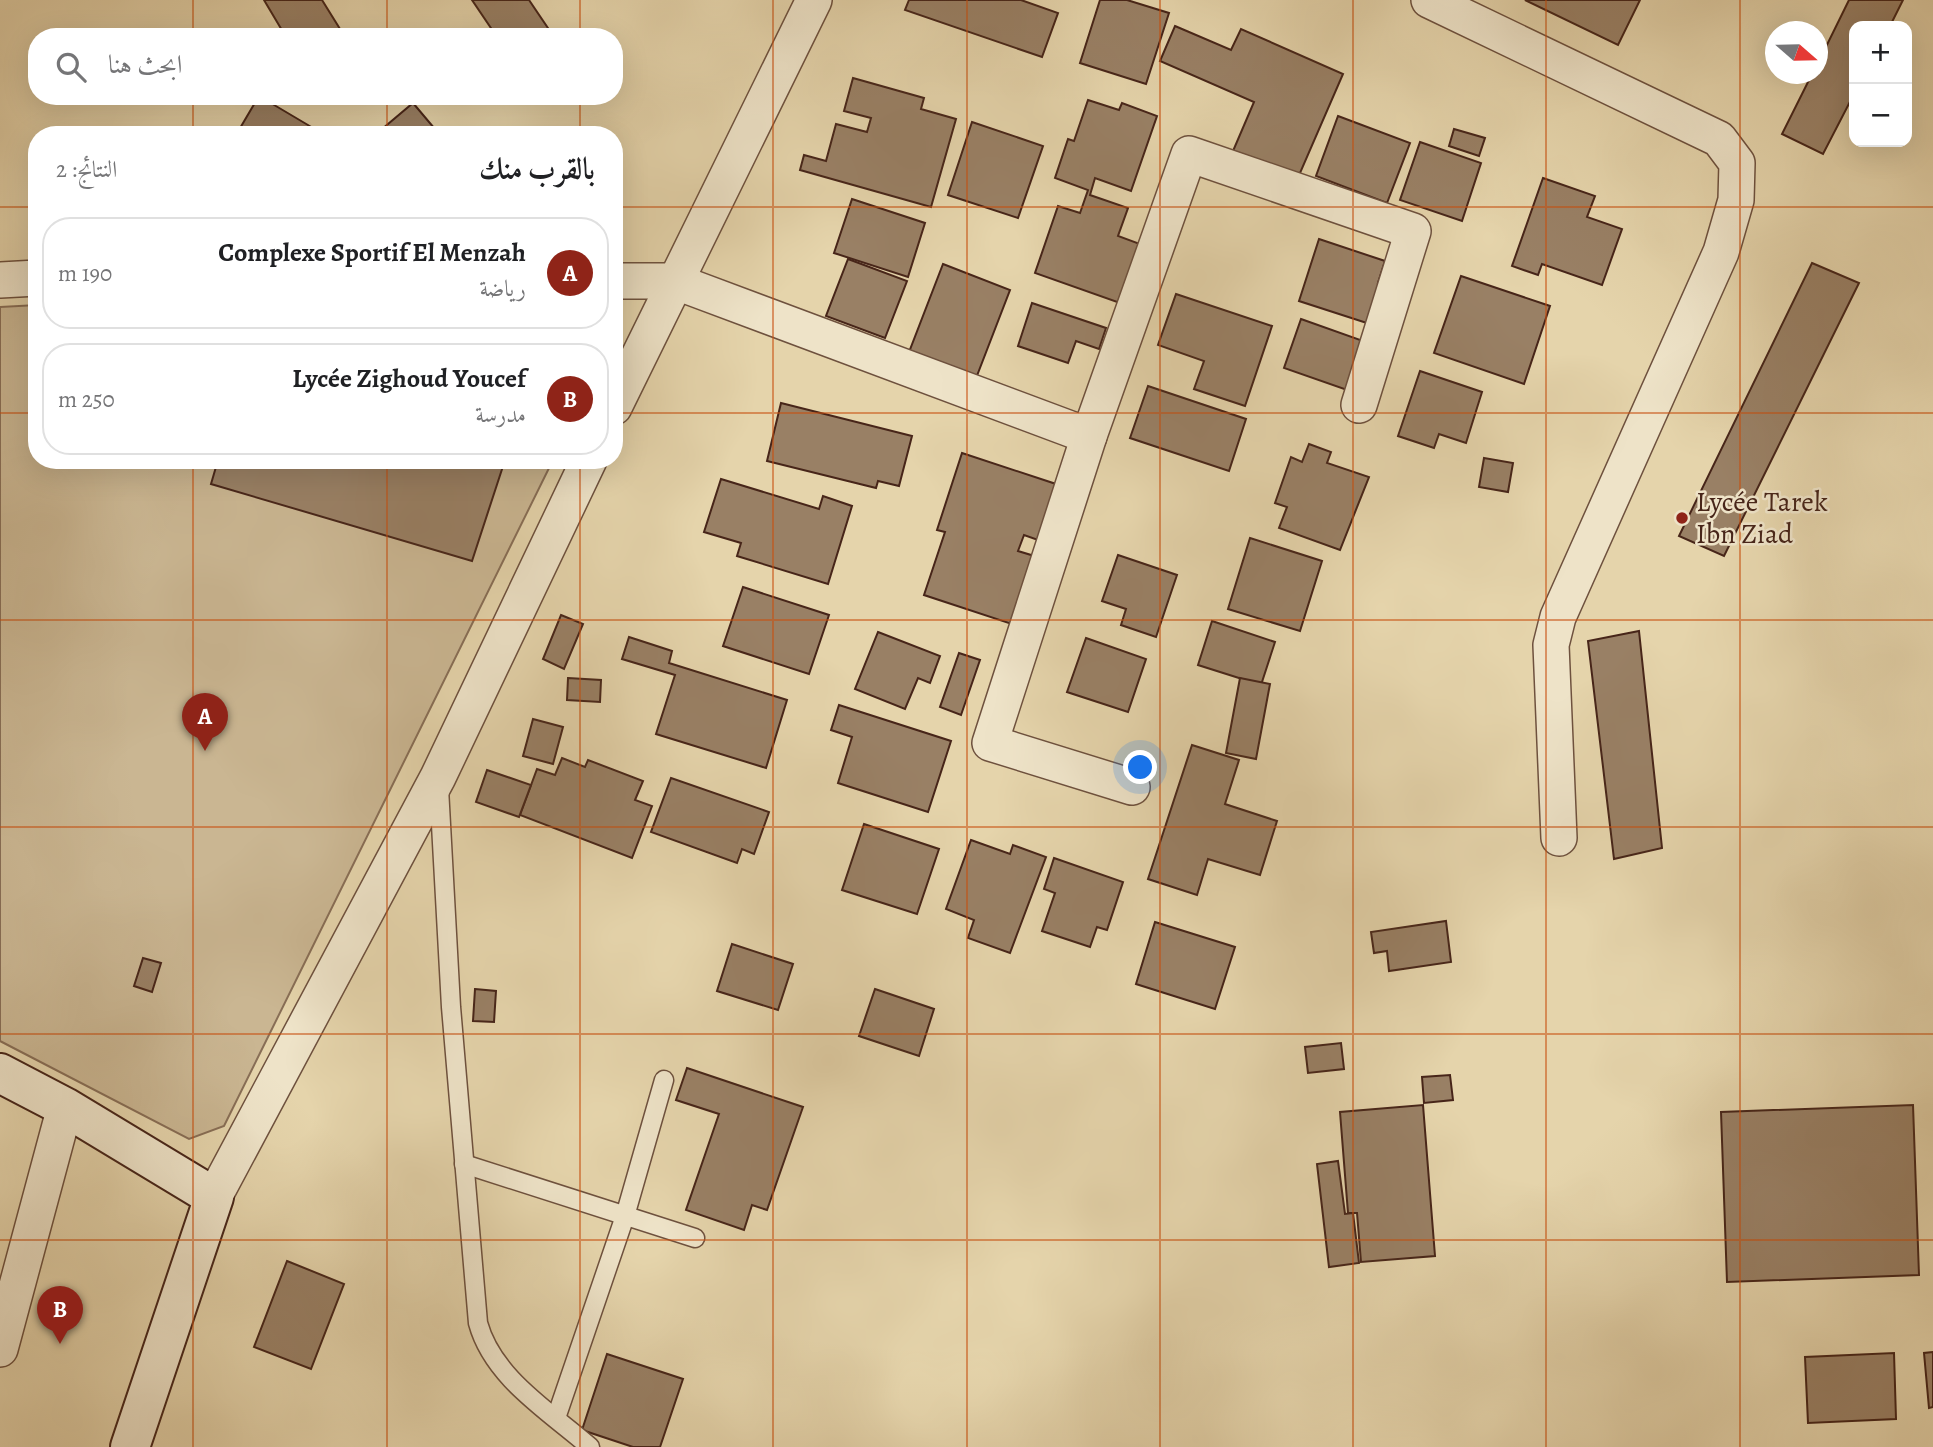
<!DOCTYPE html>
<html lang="ar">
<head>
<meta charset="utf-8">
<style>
	:root { --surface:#fff; --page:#f2f2f2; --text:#202124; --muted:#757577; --line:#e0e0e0; --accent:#8f2418 }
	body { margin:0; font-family:Alegreya,Amiri,serif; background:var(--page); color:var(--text); direction:rtl }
	.controls { position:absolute; right:21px; top:21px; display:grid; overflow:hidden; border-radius:14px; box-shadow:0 7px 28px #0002 }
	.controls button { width:63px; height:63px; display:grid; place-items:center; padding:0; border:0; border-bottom:2px solid var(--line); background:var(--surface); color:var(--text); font:35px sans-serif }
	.compass { position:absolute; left:1765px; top:21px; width:63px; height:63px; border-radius:50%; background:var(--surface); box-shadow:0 7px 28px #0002; rotate:110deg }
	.you { position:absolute; left:1141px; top:768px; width:24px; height:24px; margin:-18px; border:5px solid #fff; border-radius:50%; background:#1a73e8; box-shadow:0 0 0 10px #1a73e833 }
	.badge { display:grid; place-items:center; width:46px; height:46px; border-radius:50%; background:var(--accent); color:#fff; font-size:23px; font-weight:700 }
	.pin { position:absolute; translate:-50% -58px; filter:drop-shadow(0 2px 4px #0008) }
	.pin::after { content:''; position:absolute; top:37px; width:24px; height:21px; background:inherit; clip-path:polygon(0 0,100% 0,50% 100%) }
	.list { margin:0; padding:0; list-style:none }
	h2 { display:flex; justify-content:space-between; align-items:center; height:91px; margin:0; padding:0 28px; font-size:30px }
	h2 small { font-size:23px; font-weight:400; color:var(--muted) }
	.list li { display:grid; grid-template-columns:46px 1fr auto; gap:21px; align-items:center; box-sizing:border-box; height:112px; margin:0 14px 14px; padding:0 14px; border:2px solid var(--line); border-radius:28px }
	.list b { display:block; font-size:26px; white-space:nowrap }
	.list p { margin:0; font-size:23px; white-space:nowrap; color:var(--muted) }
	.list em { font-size:23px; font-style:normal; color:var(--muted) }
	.icon { flex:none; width:38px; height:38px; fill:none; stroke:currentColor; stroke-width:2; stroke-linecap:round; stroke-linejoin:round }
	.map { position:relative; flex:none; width:1933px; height:1447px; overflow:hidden; direction:ltr }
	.search { position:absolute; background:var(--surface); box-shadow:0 7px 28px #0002; left:28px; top:28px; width:595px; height:77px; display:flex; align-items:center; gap:18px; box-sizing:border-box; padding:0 24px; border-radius:28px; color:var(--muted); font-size:26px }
	.panel { position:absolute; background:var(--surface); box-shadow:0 7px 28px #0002; left:28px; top:126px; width:595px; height:343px; border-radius:28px; direction:rtl }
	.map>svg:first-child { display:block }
	.pitch { fill:#cab692; stroke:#886e56; stroke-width:2 }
	.building { fill:#998065; stroke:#472519; stroke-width:2 }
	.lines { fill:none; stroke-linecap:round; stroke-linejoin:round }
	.service-casing { stroke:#6e513e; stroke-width:21 }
	.minor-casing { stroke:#6e513e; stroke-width:38 }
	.secondary-casing { stroke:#472519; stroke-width:42 }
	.service { stroke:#eee3c8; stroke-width:18 }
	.minor { stroke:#eee3c8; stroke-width:35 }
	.secondary { stroke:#eee3c8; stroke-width:38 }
	.grid { fill:none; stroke:#c84f0f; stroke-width:2; stroke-opacity:0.55 }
	.poi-dot { fill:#8f2418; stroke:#eee3c8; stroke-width:2.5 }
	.labels { text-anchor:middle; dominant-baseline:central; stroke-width:5; stroke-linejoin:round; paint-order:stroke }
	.poi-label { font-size:28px; fill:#472519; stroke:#eee3c8; text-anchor:start }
</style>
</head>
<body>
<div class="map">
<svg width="1933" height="1447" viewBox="0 0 1933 1447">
	<rect width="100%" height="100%" fill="#e5d4ab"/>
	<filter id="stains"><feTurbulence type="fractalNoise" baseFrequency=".00286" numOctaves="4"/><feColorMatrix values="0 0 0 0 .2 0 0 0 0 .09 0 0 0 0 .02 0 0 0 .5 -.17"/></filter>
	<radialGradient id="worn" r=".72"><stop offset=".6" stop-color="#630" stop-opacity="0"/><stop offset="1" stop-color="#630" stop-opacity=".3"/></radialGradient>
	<path class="pitch" d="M37,305V460H553L224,1126L189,1139L0,1041V307Z"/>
	<g class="building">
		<path d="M264,0H322L345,37H286Z"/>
		<path d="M472,0H529L554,37H497Z"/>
		<path d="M909,0H1021L1058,13L1042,57L905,10Z"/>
		<path d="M1100,0H1127L1169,13L1146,84L1080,63Z"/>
		<path d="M1525,0H1640L1618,45Z"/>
		<path d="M1849,0H1903L1890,26H1854V94L1823,154L1782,134L1812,74H1818V63Z"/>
		<path d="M1175,26L1231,50L1241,29L1343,74L1297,180L1233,151L1254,102L1160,61Z"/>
		<path d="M853,78L924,98L921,109L956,119L931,207L800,170L804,155L826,161L836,124L867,132L871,118L844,111Z"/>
		<path d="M259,96L313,128L309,135H236Z"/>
		<path d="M1088,100L1119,110L1122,103L1157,116L1131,191L1095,178L1090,195L1128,208L1118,236L1140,244L1120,303L1035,273L1058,206L1080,213L1088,190L1055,178L1068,139L1074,141Z"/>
		<path d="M413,103L440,135H375Z"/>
		<path d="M1338,116L1410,143L1387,203L1316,176Z"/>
		<path d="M972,122L1043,146L1018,218L948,195Z"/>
		<path d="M1454,129L1485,138L1479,156L1449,146Z"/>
		<path d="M1420,142L1481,163L1462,221L1400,200Z"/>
		<path d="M1543,178L1595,196L1587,217L1622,229L1602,285L1542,264L1538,275L1512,266Z"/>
		<path d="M852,199L925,223L908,277L834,253Z"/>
		<path d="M1319,239L1385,261L1378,283L1389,287L1376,326L1299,301Z"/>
		<path d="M848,259L907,281L885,338L826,316Z"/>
		<path d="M1812,263L1859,283L1724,556L1679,536Z"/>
		<path d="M943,264L1010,290L973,386L906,360Z"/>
		<path d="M1461,276L1550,306L1524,384L1434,353Z"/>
		<path d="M1176,294L1272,326L1245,406L1194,389L1204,361L1158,345Z"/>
		<path d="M1032,303L1106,328L1099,349L1076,341L1068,363L1018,346Z"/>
		<path d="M1301,319L1366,342L1350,391L1284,368Z"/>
		<path d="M1420,371L1482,392L1466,443L1439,434L1434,448L1398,436Z"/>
		<path d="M1148,386L1246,419L1229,471L1130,438Z"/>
		<path d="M781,403L912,436L899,486L878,481L876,488L767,461Z"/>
		<path d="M1309,444L1331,452L1327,463L1369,477L1340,550L1279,528L1287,507L1275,503L1291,457L1302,462Z"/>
		<path d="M962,453L1056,484L1038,540L1024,535L1018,551L1041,558L1018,626L924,595L945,532L937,530Z"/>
		<path d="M1484,458L1513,463L1508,492L1479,487Z"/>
		<path d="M218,460H505L472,561L211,484Z"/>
		<path d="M721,479L819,509L823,496L852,506L828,584L737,556L741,543L704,532Z"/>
		<path d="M1250,538L1322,561L1300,631L1228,609Z"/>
		<path d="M1118,555L1177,575L1156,637L1121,625L1126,609L1102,601Z"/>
		<path d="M743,587L829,615L809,674L723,646Z"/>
		<path d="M561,615L583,624L564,669L543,659Z"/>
		<path d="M1212,621L1275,642L1261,685L1198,665Z"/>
		<path d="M1639,631L1662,848L1614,859L1588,641Z"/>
		<path d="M878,632L940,656L930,683L918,678L905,709L855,689Z"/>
		<path d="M629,637L672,651L669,663L787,700L766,768L656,734L675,675L622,659Z"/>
		<path d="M1086,638L1146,659L1128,712L1067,692Z"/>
		<path d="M959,653L980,660L961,715L940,707Z"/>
		<path d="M568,678L601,680L600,702L567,700Z"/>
		<path d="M1240,678L1270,684L1256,759L1226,753Z"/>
		<path d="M839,705L951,741L928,812L838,783L852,737L831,730Z"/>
		<path d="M533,719L563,727L553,764L523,756Z"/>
		<path d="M1192,745L1239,760L1225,804L1277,821L1260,875L1208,859L1197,895L1148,879Z"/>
		<path d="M562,758L585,767L588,760L643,781L635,800L652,806L632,858L520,815L537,769L555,775Z"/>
		<path d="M487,770L531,785L519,817L476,802Z"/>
		<path d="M671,778L769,812L754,854L742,849L737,863L651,832Z"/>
		<path d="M864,824L939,849L917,914L842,890Z"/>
		<path d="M971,840L1010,854L1013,845L1046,857L1010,953L968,938L974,920L946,909Z"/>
		<path d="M1054,858L1123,882L1107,930L1097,927L1090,947L1042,931L1055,893L1044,889Z"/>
		<path d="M1446,921L1451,962L1389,971L1387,951L1374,953L1371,932Z"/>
		<path d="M1155,922L1235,947L1215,1009L1136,984Z"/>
		<path d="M732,944L793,964L778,1010L717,991Z"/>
		<path d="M143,958L161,963L152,992L134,986Z"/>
		<path d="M475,989L496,991L494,1022L473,1021Z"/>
		<path d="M875,989L934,1009L919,1056L859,1036Z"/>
		<path d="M1341,1043L1344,1069L1308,1073L1305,1047Z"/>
		<path d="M687,1068L803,1107L767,1210L752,1205L744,1230L686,1210L719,1114L676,1100Z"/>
		<path d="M1450,1075L1453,1100L1424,1103L1422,1077Z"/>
		<path d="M1423,1105L1435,1256L1361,1262L1357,1213H1348L1340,1112Z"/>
		<path d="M1913,1105L1919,1275L1727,1282L1721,1112Z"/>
		<path d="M1338,1161L1345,1214L1353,1213L1359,1263L1329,1267L1317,1164Z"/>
		<path d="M287,1261L344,1284L311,1369L254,1347Z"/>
		<path d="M1933,1352V1407L1929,1408L1924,1353Z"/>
		<path d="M1894,1353L1896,1419L1808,1423L1805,1357Z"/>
		<path d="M607,1354L683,1379L660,1447H633L582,1430Z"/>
	</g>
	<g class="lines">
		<g class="service-casing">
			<g id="service">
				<path d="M439,788L451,1007L478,1323C493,1378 549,1411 590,1447"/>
				<path d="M464,1164L695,1238"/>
				<path d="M556,1418L625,1216L664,1080"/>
			</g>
		</g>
		<g class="minor-casing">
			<g id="minor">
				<path d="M1429,0L1719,139L1737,163L1736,200L1721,252L1558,617L1551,645L1559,838"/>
				<path d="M0,280L37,278"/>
				<path d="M614,281H674L1089,436"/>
				<path d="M614,407L814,0"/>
				<path d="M1132,787L990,743L1089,436L1189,154L1413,231L1359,405"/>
				<path d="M214,1197L438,777L589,460"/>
				<path d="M0,1349L65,1107"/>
			</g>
		</g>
		<g class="secondary-casing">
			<path id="secondary" d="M0,1073L65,1107L214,1197L130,1447"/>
		</g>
		<use href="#service" class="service"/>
		<use href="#minor" class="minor"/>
		<use href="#secondary" class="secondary"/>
	</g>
	<path class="grid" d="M193,0V37M387,0V37M580,0V37M773,0V1447M967,0V1447M1160,0V1447M1353,0V1447M1546,0V1447M1740,0V1447M193,96V135M387,96V135M580,96V135M0,207H37M614,207H1933M0,413H37M614,413H1933M193,460V1447M387,460V1447M580,460V1447M0,620H1933M0,827H1933M0,1034H1933M0,1240H1933"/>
	<circle class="poi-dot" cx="1682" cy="518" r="7"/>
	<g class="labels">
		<g class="poi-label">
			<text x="1696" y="502">Lycée Tarek<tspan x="1696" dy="32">Ibn Ziad</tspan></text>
		</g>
	</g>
	<rect width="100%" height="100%" filter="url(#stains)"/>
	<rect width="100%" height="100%" fill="url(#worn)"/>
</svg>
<div class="controls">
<button>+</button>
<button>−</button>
</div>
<svg class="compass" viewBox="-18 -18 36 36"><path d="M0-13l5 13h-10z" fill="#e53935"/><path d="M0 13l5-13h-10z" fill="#757577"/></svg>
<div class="you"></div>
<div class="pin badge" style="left:205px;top:751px">A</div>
<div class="pin badge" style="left:60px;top:1344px">B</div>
<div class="search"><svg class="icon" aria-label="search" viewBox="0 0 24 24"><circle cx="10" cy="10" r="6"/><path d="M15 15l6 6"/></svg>ابحث هنا</div>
<section class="panel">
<h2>بالقرب منك<small>النتائج: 2</small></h2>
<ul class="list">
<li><span class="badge">A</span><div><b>Complexe Sportif El Menzah</b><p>رياضة</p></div><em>190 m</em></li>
<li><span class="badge">B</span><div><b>Lycée Zighoud Youcef</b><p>مدرسة</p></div><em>250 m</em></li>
</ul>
</section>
</div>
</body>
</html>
